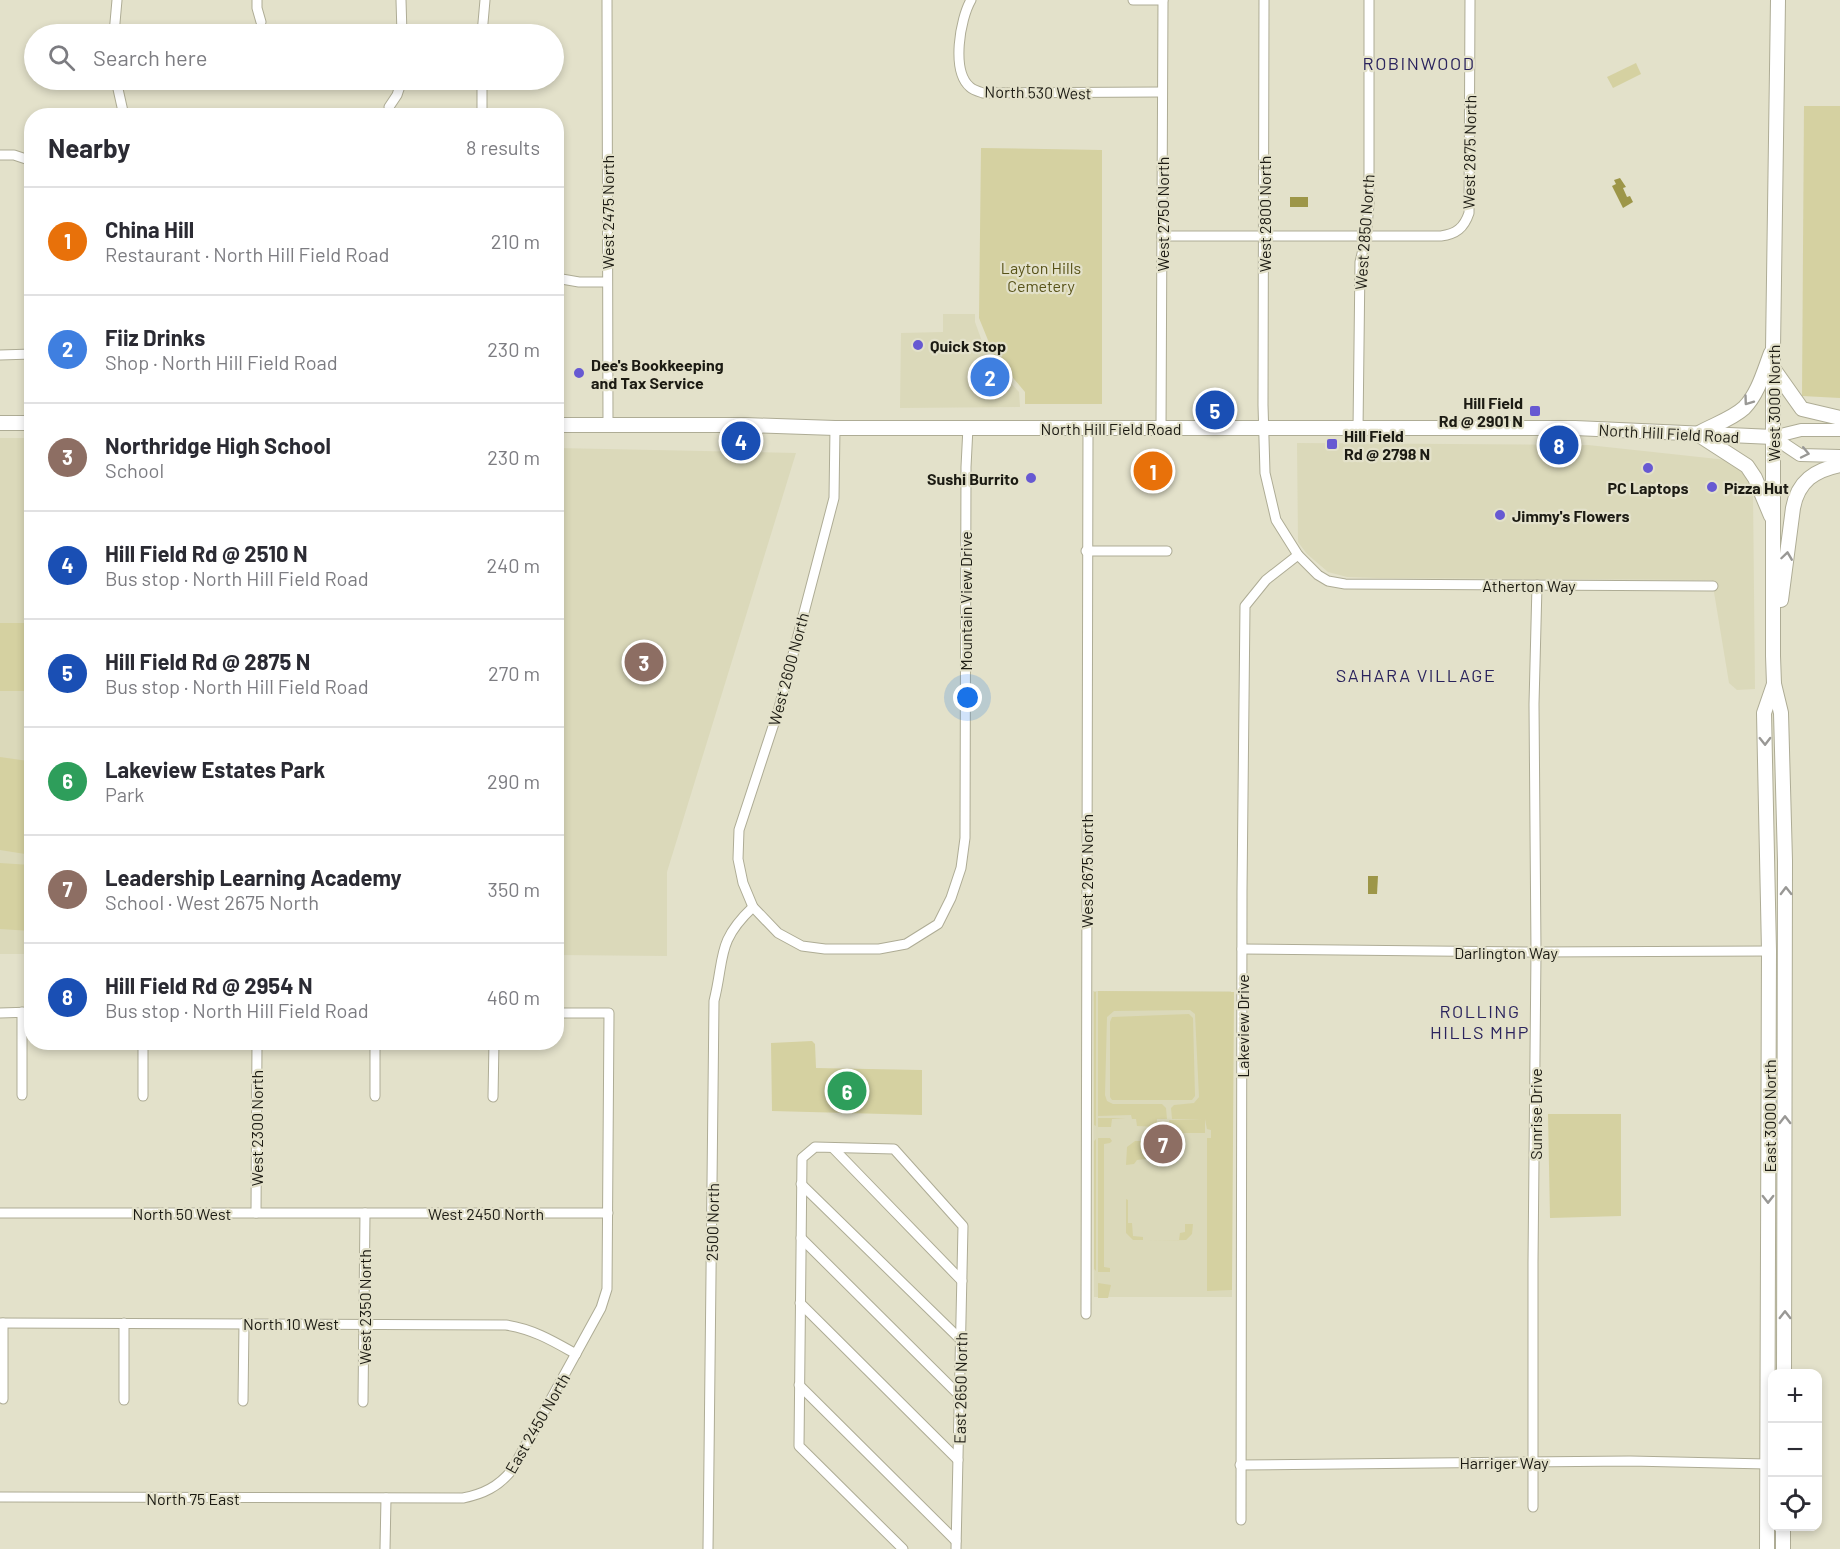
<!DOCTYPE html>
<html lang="en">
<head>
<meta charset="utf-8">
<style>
	:root { --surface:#fff; --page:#f2f2f3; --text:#2b2b33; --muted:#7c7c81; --line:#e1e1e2; --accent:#6759d2 }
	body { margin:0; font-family:Barlow,sans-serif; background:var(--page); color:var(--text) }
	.controls { position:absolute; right:18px; bottom:18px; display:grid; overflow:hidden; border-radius:12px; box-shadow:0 3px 9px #0003 }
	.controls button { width:54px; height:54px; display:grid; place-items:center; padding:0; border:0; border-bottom:2px solid var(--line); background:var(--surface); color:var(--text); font:30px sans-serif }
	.you { position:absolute; left:968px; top:698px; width:21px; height:21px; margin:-15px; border:4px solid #fff; border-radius:50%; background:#1a73e8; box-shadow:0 0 0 9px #1a73e833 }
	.badge { display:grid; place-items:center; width:39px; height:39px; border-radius:50%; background:var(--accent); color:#fff; font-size:20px; font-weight:700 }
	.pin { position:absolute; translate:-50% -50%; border:3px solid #fff; box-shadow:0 2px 6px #0006 }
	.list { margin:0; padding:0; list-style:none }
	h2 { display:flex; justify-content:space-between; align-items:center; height:78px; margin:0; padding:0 24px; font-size:26px }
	h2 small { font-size:20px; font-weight:400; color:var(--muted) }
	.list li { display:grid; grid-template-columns:39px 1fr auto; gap:18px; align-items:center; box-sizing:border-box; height:108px; padding:0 24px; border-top:2px solid var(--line) }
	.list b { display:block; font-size:22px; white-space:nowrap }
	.list p { margin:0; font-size:20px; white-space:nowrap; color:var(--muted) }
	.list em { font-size:20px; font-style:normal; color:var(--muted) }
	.icon { flex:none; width:33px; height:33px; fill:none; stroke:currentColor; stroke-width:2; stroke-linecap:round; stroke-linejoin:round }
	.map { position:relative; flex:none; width:1840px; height:1549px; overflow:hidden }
	.search { position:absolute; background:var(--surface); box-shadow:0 3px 9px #0003; left:24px; top:24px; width:540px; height:66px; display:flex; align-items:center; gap:15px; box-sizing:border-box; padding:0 21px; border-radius:33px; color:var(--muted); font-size:22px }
	.panel { position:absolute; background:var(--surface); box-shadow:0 3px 9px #0003; left:24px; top:108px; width:540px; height:942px; border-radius:24px }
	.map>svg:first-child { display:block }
	.built { fill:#dbd9ba }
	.green { fill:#d5d1a1 }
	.water { fill:#9d9648 }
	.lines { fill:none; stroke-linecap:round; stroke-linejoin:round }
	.minor-casing { stroke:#aeac95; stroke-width:11 }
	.secondary-casing { stroke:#aeac95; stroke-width:14 }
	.primary-casing { stroke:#aeac95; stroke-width:16 }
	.minor { stroke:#fff; stroke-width:9 }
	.secondary { stroke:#fff; stroke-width:12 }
	.primary { stroke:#fff; stroke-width:14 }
	.oneway { stroke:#999895 }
	.poi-dot { fill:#6759d2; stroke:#e3e1ca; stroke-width:2 }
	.labels { text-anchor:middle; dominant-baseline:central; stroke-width:4.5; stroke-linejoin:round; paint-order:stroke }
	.street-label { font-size:16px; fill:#1c1b13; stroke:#e3e1ca }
	.park-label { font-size:16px; fill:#575217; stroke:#e3e1ca }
	.poi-label { font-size:16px; font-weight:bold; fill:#1c1b13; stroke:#e3e1ca; text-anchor:start }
	.neighbourhood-label { font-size:18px; letter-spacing:1.5px; fill:#2a235d; stroke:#e3e1ca }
</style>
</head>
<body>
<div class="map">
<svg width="1840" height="1549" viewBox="0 0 1840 1549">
	<rect width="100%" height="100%" fill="#e3e1ca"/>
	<g class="built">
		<path d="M943,314H975V322L988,358L1019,392L1020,407L900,408L901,333L943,332Z"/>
		<rect x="0" y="438" width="31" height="516"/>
		<path d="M1297,443L1588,445L1727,460L1741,468L1751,483L1753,492L1755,689L1737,690L1729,683L1712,580L1377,578L1347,577L1328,572L1307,554L1298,542Z"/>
		<path d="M557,448L796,453L667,872V956L557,955Z"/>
		<path d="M1093,991H1231L1232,1297H1094Z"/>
	</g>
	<g class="green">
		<path d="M1636,63L1641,74L1613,88L1607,77Z"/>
		<path d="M1804,106H1840V398L1802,396Z"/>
		<path d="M981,148L1102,150V404H1025V392L994,355L979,318Z"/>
		<rect x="0" y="623" width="31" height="68"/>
		<path d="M0,757L28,761L31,765V810L25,854L0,850Z"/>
		<path d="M0,863L31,865V931L0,929Z"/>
		<rect x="557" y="869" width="7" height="69"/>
		<path d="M1098,991L1234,992L1232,1290L1207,1291V1138H1211V1130L1207,1129L1205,1119V1133H1169V1120H1202L1172,1119L1171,1108L1174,1105L1194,1103L1199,1097L1195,1014L1190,1010L1114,1011L1107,1017L1105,1095L1107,1101L1113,1104H1162L1166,1108L1167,1119H1157V1127L1137,1126L1136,1119H1132L1131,1115L1098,1116Z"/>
		<path d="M1094,992H1096V1126L1094,1125Z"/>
		<path d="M1189,1014L1193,1018L1195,1096L1192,1100H1112L1110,1097V1022L1112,1017Z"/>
		<path d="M812,1041L815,1044L816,1068L922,1070V1115L772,1111L771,1043Z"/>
		<path d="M1548,1114H1621V1216L1550,1218Z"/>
		<path d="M1098,1118H1126L1112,1119L1111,1127H1098Z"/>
		<path d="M1098,1138H1110L1112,1141L1110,1143L1104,1144V1267L1110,1268V1272H1098Z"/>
		<path d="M1096,1139V1271L1094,1269V1141Z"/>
		<path d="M1135,1141H1162V1151H1147L1146,1159L1137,1160L1134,1164L1126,1165L1127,1147Z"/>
		<path d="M1126,1199L1128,1200V1223H1132L1133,1236L1143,1237V1240H1133L1126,1233Z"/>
		<path d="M1185,1224H1193L1192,1234L1186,1240L1147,1241L1179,1240L1180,1233L1185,1232Z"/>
		<path d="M1098,1283L1111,1285L1108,1298H1098Z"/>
	</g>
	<g class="water">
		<path d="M1620,178L1626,187L1623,188L1627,197L1630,196L1633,202L1623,208L1612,186L1616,184L1614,180Z"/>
		<rect x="1290" y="197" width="18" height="10"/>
		<path d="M1368,876H1378L1377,894H1368Z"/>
	</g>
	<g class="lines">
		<g class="minor-casing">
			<g id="minor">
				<path d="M257,0V8L261,22"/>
				<path d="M401,0L402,34"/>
				<path d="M607,0L608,424"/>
				<path d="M971,0C960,19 951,71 970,87C973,90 980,92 983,93L1162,92"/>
				<path d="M1133,0H1163"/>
				<path d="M1264,0L1263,405L1265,473L1276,520L1298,555L1318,575L1328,581L1345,584L1713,586"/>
				<path d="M114,34L117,0"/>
				<path d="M482,34L485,0"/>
				<path d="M116,80L124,116"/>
				<path d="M482,80V116"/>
				<path d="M389,107L397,95L402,80"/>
				<path d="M0,155H14L32,161"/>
				<path d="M1162,236H1441C1456,234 1464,228 1469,213L1470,0"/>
				<path d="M556,278L579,282H607"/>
				<path d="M0,355L32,354"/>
				<path d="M835,428L834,498L779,708L739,830L738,859L743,883L753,907L778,933L802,946L825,949H879L906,944L938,924L951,898L961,868L965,838L966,467L968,427"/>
				<path d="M1161,428L1163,0"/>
				<path d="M1358,429L1360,262L1366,237L1369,204V0"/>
				<path d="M1086,551H1167"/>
				<path d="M1242,949L1536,952L1769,951"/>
				<path d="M0,1013L32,1012"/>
				<path d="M143,1042V1096"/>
				<path d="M375,1042V1096"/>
				<path d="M22,1095V1012"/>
				<path d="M493,1097L494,1042"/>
				<path d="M833,1148L962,1281"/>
				<path d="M801,1184L961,1340"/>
				<path d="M0,1213H608"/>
				<path d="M256,1213L257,1042"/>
				<path d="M801,1238L959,1395"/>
				<path d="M800,1303L958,1460"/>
				<path d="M1086,1314L1088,428"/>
				<path d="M0,1323L506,1325C533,1329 553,1341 576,1354"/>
				<path d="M3,1323V1399"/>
				<path d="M124,1323V1400"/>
				<path d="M799,1385L956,1541"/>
				<path d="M243,1401L244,1323"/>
				<path d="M363,1402L365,1213"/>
				<path d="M1240,1465L1630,1461L1767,1464"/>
				<path d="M0,1497L463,1498C483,1494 498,1487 512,1470L601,1308L607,1289L609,1013H556"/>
				<path d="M1533,1507V1263L1536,952L1534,704L1537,585"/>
				<path d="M1241,1520L1242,891L1245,606L1266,580L1298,555"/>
				<path d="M385,1549L386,1498"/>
				<path d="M708,1549L714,1001C725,957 716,942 753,907"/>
				<path d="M903,1549L799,1446L802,1158L815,1147L894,1149L963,1226L956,1549"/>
			</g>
		</g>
		<g class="secondary-casing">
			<g id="secondary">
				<path d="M1773,437L1800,455L1840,456"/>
				<path d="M1773,437L1801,430H1840"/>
			</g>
		</g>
		<g class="primary-casing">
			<g id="primary">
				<path d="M1778,0L1773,349V656L1774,684L1781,713L1785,861L1784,1374"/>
				<path d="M1773,368L1802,409L1840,418"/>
				<path d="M0,423H32"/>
				<path d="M556,425H745L835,428H1575L1773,437"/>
				<path d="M1699,433C1713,425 1732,419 1744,408C1758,394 1764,371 1771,353"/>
				<path d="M1699,435L1747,466L1755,478L1771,516"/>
				<path d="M1781,600L1793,508C1798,481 1815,470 1840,465"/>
				<path d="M1767,1549L1769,951L1764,713L1774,684"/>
				<path d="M1783,1549V1526"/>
			</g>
		</g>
		<use href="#minor" class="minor"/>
		<use href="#secondary" class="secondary"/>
		<use href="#primary" class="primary"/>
	</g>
	<defs><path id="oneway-chevron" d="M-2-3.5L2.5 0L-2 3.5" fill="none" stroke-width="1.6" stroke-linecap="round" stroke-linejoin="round" transform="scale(1.5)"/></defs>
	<g class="oneway">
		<use href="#oneway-chevron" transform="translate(1748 401) rotate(126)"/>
		<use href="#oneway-chevron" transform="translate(1805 453) rotate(12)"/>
		<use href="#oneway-chevron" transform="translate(1787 556) rotate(-82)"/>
		<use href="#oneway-chevron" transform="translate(1765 741) rotate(89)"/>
		<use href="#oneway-chevron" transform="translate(1786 891) rotate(-91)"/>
		<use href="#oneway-chevron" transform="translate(1785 1120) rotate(-90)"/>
		<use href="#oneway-chevron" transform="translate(1768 1199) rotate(90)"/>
		<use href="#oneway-chevron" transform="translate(1785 1315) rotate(-90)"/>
	</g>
	<g class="poi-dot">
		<circle cx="918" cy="345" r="6"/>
		<circle cx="579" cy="373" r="6"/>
		<rect x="1529" y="405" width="12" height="12" rx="3"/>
		<rect x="1326" y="438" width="12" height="12" rx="3"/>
		<circle cx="1648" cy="468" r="6"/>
		<circle cx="1031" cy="478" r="6"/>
		<circle cx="1712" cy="487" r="6"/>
		<circle cx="1500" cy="515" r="6"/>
	</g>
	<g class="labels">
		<g class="street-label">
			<text transform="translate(1038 92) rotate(1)">North 530 West</text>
			<text transform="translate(1469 152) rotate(-89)">West 2875 North</text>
			<text transform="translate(607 212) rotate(-90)">West 2475 North</text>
			<text transform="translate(1162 214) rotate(-90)">West 2750 North</text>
			<text transform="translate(1264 214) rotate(-90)">West 2800 North</text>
			<text transform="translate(1364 232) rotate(-86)">West 2850 North</text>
			<text transform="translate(1773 403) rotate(-90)">West 3000 North</text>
			<text x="1111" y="428">North Hill Field Road</text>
			<text transform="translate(1669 433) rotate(3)">North Hill Field Road</text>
			<text x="1529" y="585">Atherton Way</text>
			<text transform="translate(965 601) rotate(-90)">Mountain View Drive</text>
			<text transform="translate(788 669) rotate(-75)">West 2600 North</text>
			<text transform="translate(1086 871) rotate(-90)">West 2675 North</text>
			<text x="1506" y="952">Darlington Way</text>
			<text transform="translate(1242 1026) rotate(-90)">Lakeview Drive</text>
			<text transform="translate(1535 1114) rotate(-90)">Sunrise Drive</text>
			<text transform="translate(1769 1116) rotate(-90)">East 3000 North</text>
			<text transform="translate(256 1128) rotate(-90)">West 2300 North</text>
			<text x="182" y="1213">North 50 West</text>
			<text x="486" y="1213">West 2450 North</text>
			<text transform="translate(712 1222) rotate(-89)">2500 North</text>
			<text transform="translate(364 1307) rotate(-90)">West 2350 North</text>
			<text x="291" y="1323">North 10 West</text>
			<text transform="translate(960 1388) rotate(-89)">East 2650 North</text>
			<text transform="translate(537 1423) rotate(-60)">East 2450 North</text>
			<text x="1504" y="1462">Harriger Way</text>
			<text x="193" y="1498">North 75 East</text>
		</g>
		<g class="park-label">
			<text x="1041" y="267">Layton Hills<tspan x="1041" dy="18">Cemetery</tspan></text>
		</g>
		<g class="poi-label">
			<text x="930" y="345">Quick Stop</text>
			<text x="591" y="364">Dee's Bookkeeping<tspan x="591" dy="18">and Tax Service</tspan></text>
			<text x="1523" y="402" text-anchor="end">Hill Field<tspan x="1523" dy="18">Rd @ 2901 N</tspan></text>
			<text x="1344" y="435">Hill Field<tspan x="1344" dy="18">Rd @ 2798 N</tspan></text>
			<text x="1019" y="478" text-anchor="end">Sushi Burrito</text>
			<text x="1648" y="487" text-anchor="middle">PC Laptops</text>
			<text x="1724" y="487">Pizza Hut</text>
			<text x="1512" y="515">Jimmy's Flowers</text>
		</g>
		<g class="neighbourhood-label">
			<text x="1419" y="63">ROBINWOOD</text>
			<text x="1416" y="675">SAHARA VILLAGE</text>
			<text x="1480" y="1011">ROLLING<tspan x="1480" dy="21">HILLS MHP</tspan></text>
		</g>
	</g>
</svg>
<div class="controls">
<button>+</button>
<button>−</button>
<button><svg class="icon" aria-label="locate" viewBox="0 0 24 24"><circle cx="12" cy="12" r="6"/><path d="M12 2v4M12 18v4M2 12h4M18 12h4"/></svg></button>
</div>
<div class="you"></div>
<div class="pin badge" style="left:1153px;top:471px;background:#e8710a">1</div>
<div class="pin badge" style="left:990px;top:377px;background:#3f7fe0">2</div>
<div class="pin badge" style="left:644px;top:662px;background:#8d6e63">3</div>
<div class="pin badge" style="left:741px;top:441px;background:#1a4fb4">4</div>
<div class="pin badge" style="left:1215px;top:410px;background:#1a4fb4">5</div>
<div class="pin badge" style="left:847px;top:1091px;background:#2e9e5b">6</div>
<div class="pin badge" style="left:1163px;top:1144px;background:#8d6e63">7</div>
<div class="pin badge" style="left:1559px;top:445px;background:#1a4fb4">8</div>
<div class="search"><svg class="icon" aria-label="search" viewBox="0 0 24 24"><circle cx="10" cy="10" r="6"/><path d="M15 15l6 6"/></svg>Search here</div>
<section class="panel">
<h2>Nearby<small>8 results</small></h2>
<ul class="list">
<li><span class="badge" style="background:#e8710a">1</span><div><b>China Hill</b><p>Restaurant · North Hill Field Road</p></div><em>210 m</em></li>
<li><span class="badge" style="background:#3f7fe0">2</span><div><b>Fiiz Drinks</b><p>Shop · North Hill Field Road</p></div><em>230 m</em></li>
<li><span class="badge" style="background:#8d6e63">3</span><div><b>Northridge High School</b><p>School</p></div><em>230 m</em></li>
<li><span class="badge" style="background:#1a4fb4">4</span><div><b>Hill Field Rd @ 2510 N</b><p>Bus stop · North Hill Field Road</p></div><em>240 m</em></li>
<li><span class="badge" style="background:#1a4fb4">5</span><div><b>Hill Field Rd @ 2875 N</b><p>Bus stop · North Hill Field Road</p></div><em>270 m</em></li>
<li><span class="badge" style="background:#2e9e5b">6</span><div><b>Lakeview Estates Park</b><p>Park</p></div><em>290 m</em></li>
<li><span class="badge" style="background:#8d6e63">7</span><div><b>Leadership Learning Academy</b><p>School · West 2675 North</p></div><em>350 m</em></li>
<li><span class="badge" style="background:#1a4fb4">8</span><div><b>Hill Field Rd @ 2954 N</b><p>Bus stop · North Hill Field Road</p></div><em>460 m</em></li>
</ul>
</section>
</div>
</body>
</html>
